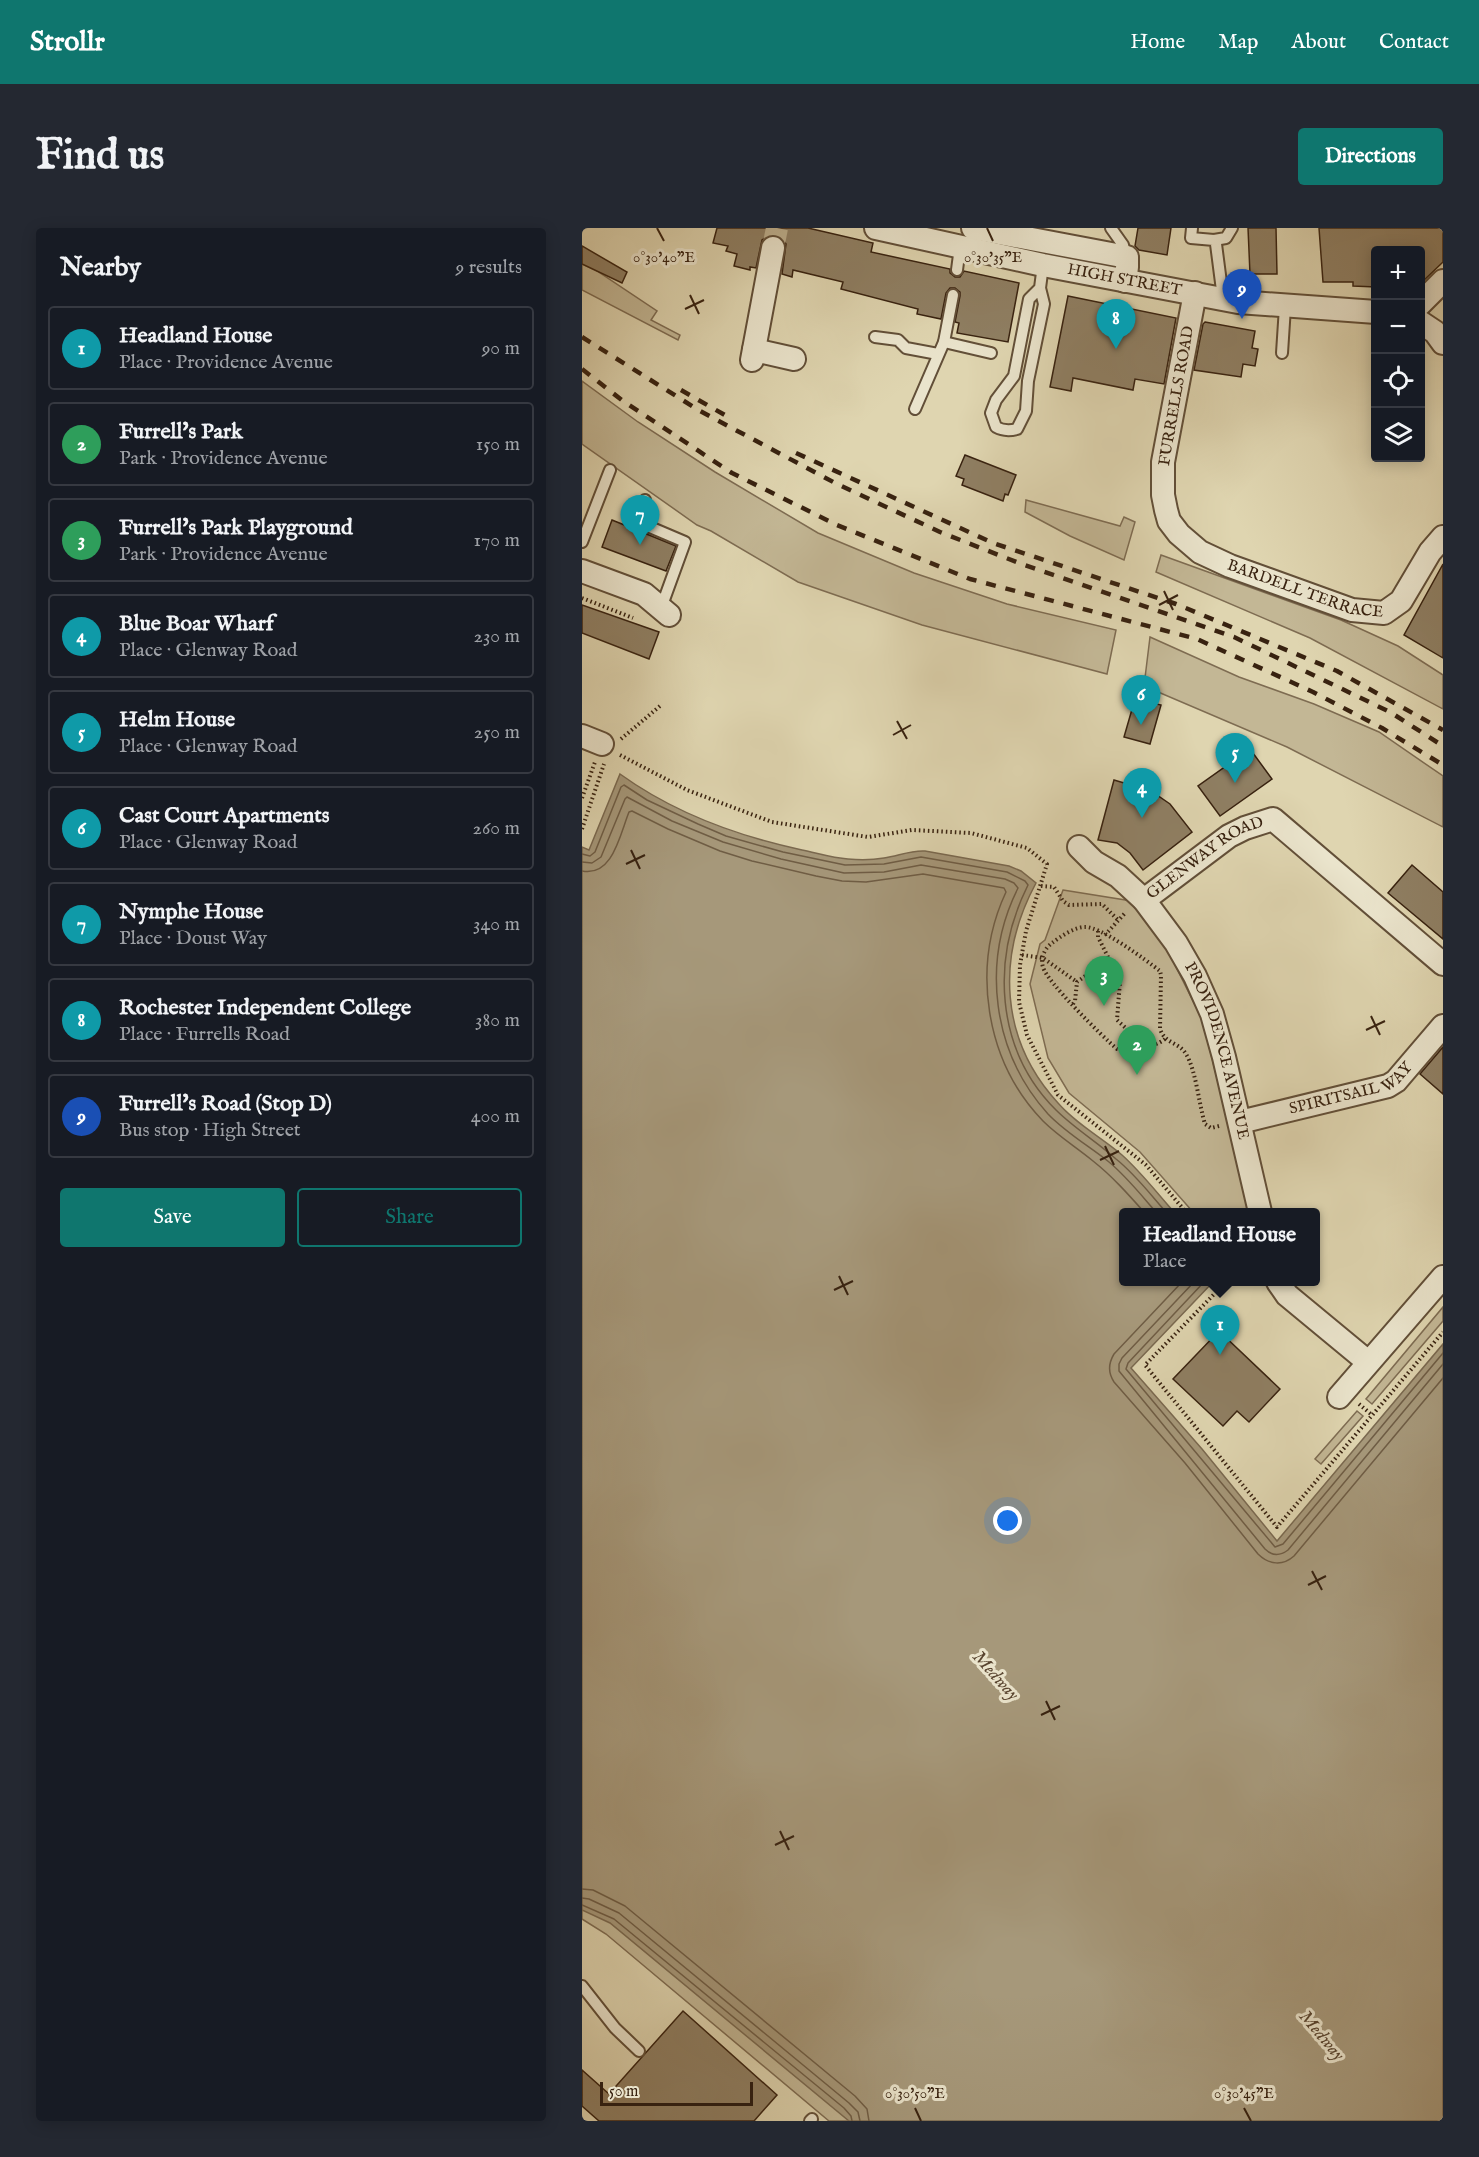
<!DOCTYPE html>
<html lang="en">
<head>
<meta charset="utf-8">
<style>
	:root { --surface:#171b24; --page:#242831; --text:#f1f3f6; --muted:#9ea1a6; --line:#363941; --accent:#0f766e }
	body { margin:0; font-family:"IM FELL English",serif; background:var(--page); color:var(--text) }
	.controls { position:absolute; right:18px; top:18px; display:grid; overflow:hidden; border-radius:6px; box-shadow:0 3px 15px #0003 }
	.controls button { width:54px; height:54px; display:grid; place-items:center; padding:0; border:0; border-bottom:2px solid var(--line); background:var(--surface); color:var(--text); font:30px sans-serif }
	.scale { position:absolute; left:18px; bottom:15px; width:153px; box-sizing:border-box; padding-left:6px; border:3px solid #382210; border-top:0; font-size:16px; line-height:21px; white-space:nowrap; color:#382210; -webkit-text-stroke:4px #eae4cc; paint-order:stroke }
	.you { position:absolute; left:426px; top:1293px; width:21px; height:21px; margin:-15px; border:4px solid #fff; border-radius:50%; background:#1a73e8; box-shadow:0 0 0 9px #1a73e833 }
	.badge { display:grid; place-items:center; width:39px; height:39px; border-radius:50%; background:var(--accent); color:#fff; font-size:20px; font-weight:700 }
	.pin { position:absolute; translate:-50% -50px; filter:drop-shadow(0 2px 3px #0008) }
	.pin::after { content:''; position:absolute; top:32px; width:21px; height:18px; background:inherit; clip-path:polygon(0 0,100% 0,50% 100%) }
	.popup { position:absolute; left:537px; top:980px; width:201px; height:78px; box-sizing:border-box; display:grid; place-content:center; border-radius:6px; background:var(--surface); filter:drop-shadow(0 2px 4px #0005); font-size:20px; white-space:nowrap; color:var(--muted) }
	.popup b { font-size:22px; color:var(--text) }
	.popup::after { content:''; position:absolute; left:50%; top:100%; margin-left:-12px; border:12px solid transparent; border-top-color:var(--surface) }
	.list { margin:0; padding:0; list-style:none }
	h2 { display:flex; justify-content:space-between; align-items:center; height:78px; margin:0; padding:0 24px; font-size:26px }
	h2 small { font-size:20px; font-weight:400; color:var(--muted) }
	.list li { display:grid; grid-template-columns:39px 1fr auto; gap:18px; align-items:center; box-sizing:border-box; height:84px; margin:0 12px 12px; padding:0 12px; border:2px solid var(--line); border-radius:6px }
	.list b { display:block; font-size:22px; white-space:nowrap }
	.list p { margin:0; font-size:20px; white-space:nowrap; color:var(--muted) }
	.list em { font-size:20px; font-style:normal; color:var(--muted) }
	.actions { display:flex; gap:12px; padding:18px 24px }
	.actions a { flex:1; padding:14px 0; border:2px solid var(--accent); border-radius:6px; text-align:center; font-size:21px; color:var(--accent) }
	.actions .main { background:var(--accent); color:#fff }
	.icon { flex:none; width:33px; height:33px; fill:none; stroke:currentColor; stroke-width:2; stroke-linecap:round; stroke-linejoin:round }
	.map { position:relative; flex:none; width:861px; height:1893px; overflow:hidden; border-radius:6px }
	header { display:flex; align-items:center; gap:36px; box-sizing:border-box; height:84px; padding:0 30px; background:var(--accent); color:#fff }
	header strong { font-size:28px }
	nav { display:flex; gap:33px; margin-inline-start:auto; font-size:21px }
	.intro { display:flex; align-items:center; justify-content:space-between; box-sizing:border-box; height:144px; padding:0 36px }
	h1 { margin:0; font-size:42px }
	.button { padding:15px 27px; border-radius:6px; background:var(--accent); color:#fff; font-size:21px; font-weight:700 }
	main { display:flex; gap:36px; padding:0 36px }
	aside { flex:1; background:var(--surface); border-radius:6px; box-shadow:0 3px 15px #0003 }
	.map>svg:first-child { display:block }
	.green { fill:#c3b795; stroke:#7e6c52; stroke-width:1.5 }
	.water { fill:#a6987a; stroke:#7a6950; stroke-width:1.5 }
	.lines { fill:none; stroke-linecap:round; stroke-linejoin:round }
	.shore { stroke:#6f5d45; stroke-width:1.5 }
	.building { fill:#8f7f63; stroke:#382210; stroke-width:1.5 }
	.minor-tunnel { stroke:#beb190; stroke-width:22; stroke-dasharray:22 11; stroke-linecap:butt }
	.service-casing { stroke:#624f38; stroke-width:14 }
	.minor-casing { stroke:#624f38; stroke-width:26 }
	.path { stroke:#382210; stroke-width:4; stroke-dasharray:1.5 3; stroke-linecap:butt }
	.service { stroke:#eae4cc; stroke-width:10 }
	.minor { stroke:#eae4cc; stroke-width:22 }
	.rail { stroke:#382210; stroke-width:4.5; stroke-dasharray:10 10; stroke-linecap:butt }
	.ticks { fill:none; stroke:#382210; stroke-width:2 }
	.labels { text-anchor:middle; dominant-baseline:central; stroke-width:6; stroke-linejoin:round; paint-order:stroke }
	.street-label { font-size:16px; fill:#382210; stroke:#eae4cc }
	.water-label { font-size:18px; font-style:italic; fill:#594530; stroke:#eae4cc }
	.ticks-label { font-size:15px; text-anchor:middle; fill:#382210; stroke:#eae4cc; stroke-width:6; stroke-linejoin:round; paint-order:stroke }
</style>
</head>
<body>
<header>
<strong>Strollr</strong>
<nav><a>Home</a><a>Map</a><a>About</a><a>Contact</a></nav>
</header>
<div class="intro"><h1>Find us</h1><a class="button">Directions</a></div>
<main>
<aside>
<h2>Nearby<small>9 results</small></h2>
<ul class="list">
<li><span class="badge" style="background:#0f9aa8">1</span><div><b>Headland House</b><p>Place · Providence Avenue</p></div><em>90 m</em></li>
<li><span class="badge" style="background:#2e9e5b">2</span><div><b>Furrell's Park</b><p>Park · Providence Avenue</p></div><em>150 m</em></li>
<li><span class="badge" style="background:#2e9e5b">3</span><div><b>Furrell's Park Playground</b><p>Park · Providence Avenue</p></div><em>170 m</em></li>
<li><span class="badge" style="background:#0f9aa8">4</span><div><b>Blue Boar Wharf</b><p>Place · Glenway Road</p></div><em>230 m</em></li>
<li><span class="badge" style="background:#0f9aa8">5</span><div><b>Helm House</b><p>Place · Glenway Road</p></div><em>250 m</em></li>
<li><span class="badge" style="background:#0f9aa8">6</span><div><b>Cast Court Apartments</b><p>Place · Glenway Road</p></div><em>260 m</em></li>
<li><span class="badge" style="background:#0f9aa8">7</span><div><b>Nymphe House</b><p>Place · Doust Way</p></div><em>340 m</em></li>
<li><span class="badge" style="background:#0f9aa8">8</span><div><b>Rochester Independent College</b><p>Place · Furrells Road</p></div><em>380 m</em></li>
<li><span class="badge" style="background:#1a4fb4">9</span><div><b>Furrell's Road (Stop D)</b><p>Bus stop · High Street</p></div><em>400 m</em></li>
</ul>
<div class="actions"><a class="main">Save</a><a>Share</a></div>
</aside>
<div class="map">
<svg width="861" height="1893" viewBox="0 0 861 1893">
	<rect width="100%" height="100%" fill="#dfd5b0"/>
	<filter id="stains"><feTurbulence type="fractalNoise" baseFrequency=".00333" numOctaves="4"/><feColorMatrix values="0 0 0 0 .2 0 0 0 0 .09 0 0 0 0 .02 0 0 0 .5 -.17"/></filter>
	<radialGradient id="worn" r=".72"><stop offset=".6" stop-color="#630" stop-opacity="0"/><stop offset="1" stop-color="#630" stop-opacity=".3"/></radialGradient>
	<g class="green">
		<path d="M0,36L15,43L75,83L69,92L98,107L96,112L0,62Z"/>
		<path d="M0,153L56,194L133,244L236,305L332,345L425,376L534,402L525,446L340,397L216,354L129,303L115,297L0,216Z"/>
		<path d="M444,272L538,298L542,289L553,294L542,332L488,308L443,284Z"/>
		<path d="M579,327L759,392L816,418L861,447V481L728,410L574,344Z"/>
		<path d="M568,409L657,449L732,476L797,504L861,548V599L705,519L562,458Z"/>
		<path d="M481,662L562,675L620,791L669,984H611L558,924L487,865L466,830L448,756L458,716L463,712Z"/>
		<path d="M861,1079V1093L790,1176L784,1171Z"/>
		<path d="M775,1183L781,1188L739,1236L733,1231Z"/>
		<path d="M0,1661L360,1893H247L24,1706L0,1691Z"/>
	</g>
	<path class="water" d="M38,546C92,585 155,608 220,622C235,625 250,630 266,631C278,632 290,632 302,630C316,628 329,622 343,623L427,638L439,643L454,655C414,729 418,812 476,875C494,896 519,909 540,927C559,944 575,965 592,984H542V1054H631L549,1140L620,1221L695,1313L861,1116V1893H267L28,1695L0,1682V619L7,622Z"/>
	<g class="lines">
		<g class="shore">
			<path d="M0,626L8,628L13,624L39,559L42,557L65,572L116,596L144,608L201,624L263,637L302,636L339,629L425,644L443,653L446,657C409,731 413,821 474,882C492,900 515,914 534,931C553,946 568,966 584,984"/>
			<path d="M0,634L10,635L19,629L43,571L45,569L90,593L141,614L199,631L262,645L302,644L339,637L423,651L432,655L436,660C399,734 410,824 466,886C484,905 507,918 527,934C545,949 559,967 574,984"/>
			<path d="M0,643C31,649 38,606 47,584L50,583L86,601L138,623L170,633L234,648L260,653L284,654L341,646L422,660L424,664C389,739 403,833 461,893C476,908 494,919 511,933C530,948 546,966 562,984"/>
			<path d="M600,1054L532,1126C526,1136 526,1145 532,1154L603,1235L676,1326C687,1337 701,1338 712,1328L861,1150"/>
			<path d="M612,1054L540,1130L537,1136V1143L683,1321C690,1328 698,1328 706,1322L861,1136"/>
			<path d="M622,1054L546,1135L544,1141L693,1319L701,1316L861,1125"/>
			<path d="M0,1661L11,1662L43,1678L273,1868L285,1881L287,1893"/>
			<path d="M0,1670L7,1671L37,1685L267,1875L276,1884L278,1893"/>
			<path d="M0,1677L32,1691L262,1880L269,1888L270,1893"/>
		</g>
	</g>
	<g class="building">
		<path d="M135,0H226L291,15L289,24L368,41V45L373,49H378L382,43L437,55L426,114L375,105L377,95L373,94L378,68V64L373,60H368L364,65L359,91L335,86L336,81L259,61L261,54L211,42L210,49L200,46L204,16L200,10L194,7H187L180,12L174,40L168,39V42L152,38L155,26L144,23L146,18L131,15Z"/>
		<path d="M556,0H589L585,27L557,22L553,18Z"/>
		<path d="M666,0H694L695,46H668Z"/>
		<path d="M737,0H861V34L838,56V22H794V59L771,58V54H741Z"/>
		<path d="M0,18L45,44L40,55L0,36Z"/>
		<path d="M486,68L594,90L582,156L553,151L551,162L491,150L489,163L468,159Z"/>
		<path d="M623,94L673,103L670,120L676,121L673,138L661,136L659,149L612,142L621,96Z"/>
		<path d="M383,227L434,247L426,267L423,266L421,273L380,257L382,251L374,248Z"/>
		<path d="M30,292L94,318L84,343L20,319Z"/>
		<path d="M861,336V430L822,407Z"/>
		<path d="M0,377L77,404L67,431L0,405Z"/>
		<path d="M553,471L579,477L568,516L542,509Z"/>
		<path d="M668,521L690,551L638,588L616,558Z"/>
		<path d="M532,552L569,563L588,576L610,604L561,642L548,625L535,615L516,612Z"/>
		<path d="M830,637L861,664V711L806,665Z"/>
		<path d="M861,819V866L838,846Z"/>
		<path d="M637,1103L698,1161L667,1194L655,1183L641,1198L591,1151Z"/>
		<path d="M101,1783L195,1867L172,1893H17L0,1878V1842L27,1866Z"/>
	</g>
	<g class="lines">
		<path class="minor-tunnel" d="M191,20L195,0"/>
		<g class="service-casing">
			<g id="service">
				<path d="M529,0L541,17L544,28"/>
				<path d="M610,0L609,10L632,12L634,16L641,70"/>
				<path d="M632,12L644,10L650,0"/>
				<path d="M375,42L378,19"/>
				<path d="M458,60L447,71L432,148L414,172L409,185L414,199C421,203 427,203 435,201L444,183L446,153L462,76L458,60L461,37"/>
				<path d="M293,109L316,112L324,120L356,126"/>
				<path d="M362,114L409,125"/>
				<path d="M700,125L703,79"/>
				<path d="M333,181L362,114L371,67"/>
				<path d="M63,272L56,294L103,314L79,380"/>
				<path d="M0,314L28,242"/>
				<path d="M0,1758L33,1800L57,1823"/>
				<path d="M228,1893L230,1891"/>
			</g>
		</g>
		<g class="minor-casing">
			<g id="minor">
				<path id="s1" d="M294,0L461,37L656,74L794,84"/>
				<path d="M391,0L545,29V39L543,53"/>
				<path id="s2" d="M613,65L581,234V267L584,282L587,293L597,306L618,324L648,338L770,382L802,385L819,373L848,324L861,309"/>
				<path d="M838,76L861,53"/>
				<path d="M838,94L853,104L861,115"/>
				<path d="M172,122L212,131"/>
				<path d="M170,132L191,20"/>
				<path d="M0,343L62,366L87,387"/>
				<path d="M0,508L20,516"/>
				<path id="s3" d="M497,619L512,634L536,648L562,672L647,608L663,600L691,591L861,736"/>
				<path id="s4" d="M562,672L594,715L613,748L630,786L642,829L678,984"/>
				<path id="s5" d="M658,894L806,858L814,853L861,798"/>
				<path d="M696,1054L705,1067L786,1134"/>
				<path d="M757,1169L861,1049"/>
			</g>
		</g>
		<g class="path">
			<path d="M0,370L51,390"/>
			<path d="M39,511L78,478"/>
			<path d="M38,527L105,562L190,594L286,609L330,602L389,605L445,620L465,636L444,703L438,737L437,774L445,807L476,867L564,937L604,984"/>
			<path d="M0,570L13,534"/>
			<path d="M0,601L22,536"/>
			<path d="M459,658L472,659L481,673L487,677L520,676L536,692"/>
			<path d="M516,703V709L538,753L535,792L559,814L561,819"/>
			<path d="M523,707L544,684"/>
			<path d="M440,727L461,730L495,754"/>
			<path d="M491,776L493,773L495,754L527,731"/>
			<path d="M583,811C571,820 549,824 535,821C521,809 464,753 461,739C458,730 463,720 470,715C478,709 492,699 503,699C518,698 564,732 578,743L579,747L578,801C583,816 597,814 604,826C614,842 617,877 623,896L629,900L637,898"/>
			<path d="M644,1054L563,1137L695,1299L861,1104"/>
			<path d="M777,1176L790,1187"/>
		</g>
		<use href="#service" class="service"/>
		<use href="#minor" class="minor"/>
		<g class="rail">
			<path d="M0,109L118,183L255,256L358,304L437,335L652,409L808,484L861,518"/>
			<path d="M0,141L41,173L150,245L255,297L388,351L615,411L731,464L800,500L861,537"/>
			<path d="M99,162L148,190"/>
			<path d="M214,225L411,315L594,376L755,443L861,502"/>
		</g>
	</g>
	<path class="ticks" d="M75,0L82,13M405,0L411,13M108,67L117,86M103,81L122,72M582,363L591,382M577,377L596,367M315,493L325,511M311,507L329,497M49,622L58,641M44,636L63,627M789,788L798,807M784,802L803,793M523,918L532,937M518,932L537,923M257,1048L266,1067M252,1062L271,1053M730,1343L740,1362M726,1357L744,1348M464,1473L473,1492M459,1487L478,1478M198,1603L207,1622M193,1617L212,1608M333,1880L339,1893M662,1880L669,1893"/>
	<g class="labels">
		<g class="street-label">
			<text stroke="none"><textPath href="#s1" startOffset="254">HIGH STREET</textPath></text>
			<text transform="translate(595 168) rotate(-80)">FURRELLS ROAD</text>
			<text stroke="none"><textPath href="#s2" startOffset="388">BARDELL TERRACE</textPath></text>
			<text stroke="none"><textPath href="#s3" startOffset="159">GLENWAY ROAD</textPath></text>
			<text stroke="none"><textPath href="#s4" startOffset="170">PROVIDENCE AVENUE</textPath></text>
			<text stroke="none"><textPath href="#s5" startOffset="117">SPIRITSAIL WAY</textPath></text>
		</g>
		<g class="water-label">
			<text transform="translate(413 1448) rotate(48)">Medway</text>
			<text transform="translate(739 1808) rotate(50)">Medway</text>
		</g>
	</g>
	<g class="ticks-label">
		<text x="82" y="34">0°30'40"E</text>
		<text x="411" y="34">0°30'35"E</text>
		<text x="333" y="1870">0°30'50"E</text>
		<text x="662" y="1870">0°30'45"E</text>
	</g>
	<rect width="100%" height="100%" filter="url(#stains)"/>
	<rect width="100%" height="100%" fill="url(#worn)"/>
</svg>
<div class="controls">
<button>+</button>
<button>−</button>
<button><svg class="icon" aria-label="locate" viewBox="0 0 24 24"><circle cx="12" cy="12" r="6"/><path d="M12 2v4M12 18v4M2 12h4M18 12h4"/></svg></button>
<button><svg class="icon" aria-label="layers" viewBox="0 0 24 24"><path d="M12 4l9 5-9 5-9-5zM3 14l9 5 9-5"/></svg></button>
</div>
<div class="scale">50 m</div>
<div class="you"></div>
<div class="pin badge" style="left:638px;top:1127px;background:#0f9aa8">1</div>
<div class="popup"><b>Headland House</b>Place</div>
<div class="pin badge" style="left:555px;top:847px;background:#2e9e5b">2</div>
<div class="pin badge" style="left:522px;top:778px;background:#2e9e5b">3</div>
<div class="pin badge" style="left:560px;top:590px;background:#0f9aa8">4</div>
<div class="pin badge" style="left:653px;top:555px;background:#0f9aa8">5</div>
<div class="pin badge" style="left:559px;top:497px;background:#0f9aa8">6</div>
<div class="pin badge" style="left:58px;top:317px;background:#0f9aa8">7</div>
<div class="pin badge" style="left:534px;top:121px;background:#0f9aa8">8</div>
<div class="pin badge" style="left:660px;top:91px;background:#1a4fb4">9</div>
</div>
</main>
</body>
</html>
